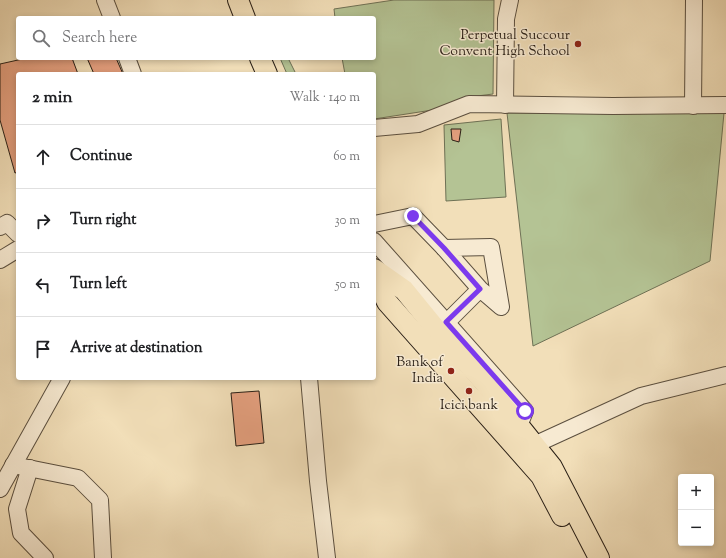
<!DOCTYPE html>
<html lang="en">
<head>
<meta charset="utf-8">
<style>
	:root { --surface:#fff; --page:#f6f6f6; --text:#202124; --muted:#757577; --line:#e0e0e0 }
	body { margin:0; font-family:"Sorts Mill Goudy",serif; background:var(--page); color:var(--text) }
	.controls { position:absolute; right:12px; bottom:12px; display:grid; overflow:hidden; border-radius:4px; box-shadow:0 2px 6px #0003 }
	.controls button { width:36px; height:36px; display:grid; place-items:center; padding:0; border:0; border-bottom:1px solid var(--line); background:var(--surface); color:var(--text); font:20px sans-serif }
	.stop { position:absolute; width:12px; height:12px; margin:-9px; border:3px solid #7c3aed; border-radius:50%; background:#fff }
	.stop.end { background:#7c3aed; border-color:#fff; box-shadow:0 1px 4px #0008 }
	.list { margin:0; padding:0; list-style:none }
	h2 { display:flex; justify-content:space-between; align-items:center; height:52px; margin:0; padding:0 16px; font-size:17px }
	h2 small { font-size:13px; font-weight:400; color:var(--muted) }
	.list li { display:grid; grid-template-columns:26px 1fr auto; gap:12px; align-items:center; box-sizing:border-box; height:64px; padding:0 16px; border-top:1px solid var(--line) }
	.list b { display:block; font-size:15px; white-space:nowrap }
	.list em { font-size:13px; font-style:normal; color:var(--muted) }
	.icon { flex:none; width:22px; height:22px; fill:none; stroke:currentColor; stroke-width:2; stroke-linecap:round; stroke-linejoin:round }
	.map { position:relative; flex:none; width:726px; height:558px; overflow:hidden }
	.search { position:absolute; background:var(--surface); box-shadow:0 2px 6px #0003; left:16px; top:16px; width:360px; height:44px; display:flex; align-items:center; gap:10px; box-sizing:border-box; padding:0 14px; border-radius:4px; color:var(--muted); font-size:15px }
	.panel { position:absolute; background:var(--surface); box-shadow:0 2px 6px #0003; left:16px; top:72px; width:360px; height:308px; border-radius:4px }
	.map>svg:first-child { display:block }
	.green { fill:#b4c394; stroke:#6e7155 }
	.building { fill:#e5a07f; stroke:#291f16 }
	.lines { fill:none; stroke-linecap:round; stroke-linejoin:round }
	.minor-casing { stroke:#5b4f3f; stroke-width:18 }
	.major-casing { stroke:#291f16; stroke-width:22 }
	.minor { stroke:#f7ead2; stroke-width:16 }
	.major { stroke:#f2dfb9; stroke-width:20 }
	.route { stroke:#7c3aed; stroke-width:5 }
	.poi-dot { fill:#8f2418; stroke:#f7ead2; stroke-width:1.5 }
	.labels { text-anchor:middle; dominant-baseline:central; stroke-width:3; stroke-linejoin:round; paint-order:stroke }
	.poi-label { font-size:14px; fill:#291f16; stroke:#f7ead2; text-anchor:end }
</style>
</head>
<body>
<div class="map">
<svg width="726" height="558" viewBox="0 0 726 558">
	<rect width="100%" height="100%" fill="#f2dfb9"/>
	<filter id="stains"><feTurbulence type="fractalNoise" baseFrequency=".005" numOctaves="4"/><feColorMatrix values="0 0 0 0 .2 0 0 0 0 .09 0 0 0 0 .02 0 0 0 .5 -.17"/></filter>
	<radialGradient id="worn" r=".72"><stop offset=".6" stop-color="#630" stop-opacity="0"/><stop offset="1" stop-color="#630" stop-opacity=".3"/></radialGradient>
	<g class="green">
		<path d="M394,0H494L493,94L469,97L439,109L374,119V74H345L342,58H374V18H335L334,9Z"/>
		<path d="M280,58H288L296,74H287Z"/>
		<path d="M507,113H724L710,261L533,346Z"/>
		<path d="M501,119L506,197L446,201L444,125Z"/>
	</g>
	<g class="building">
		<path d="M27,58H72L78,74H18V172L15,173L0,120V64Z"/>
		<path d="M87,58H116L123,74H94Z"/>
		<path d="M451,129H461L459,142L452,140Z"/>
		<path d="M259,391L264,443L236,446L231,393Z"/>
	</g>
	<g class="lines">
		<g class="minor-casing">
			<g id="minor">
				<path d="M105,0L112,18"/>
				<path d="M127,58L133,74"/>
				<path d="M505,105L506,19L510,0"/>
				<path d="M693,106L694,0"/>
				<path d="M374,128L418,124L469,104L613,106L726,105"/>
				<path d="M374,224L413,216L444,248"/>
				<path d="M0,227L7,223L18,234"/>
				<path d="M374,241L525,411L519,426"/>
				<path d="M0,260L18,249"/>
				<path d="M446,323L480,289L444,248L491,247L501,307L480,289"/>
				<path d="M309,378L318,481L327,558"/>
				<path d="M534,445L641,396L726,375"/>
				<path d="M13,465L78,478L100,500L103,558"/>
				<path d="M30,468L17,509L21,533L45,558"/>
				<path d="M0,489L62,378"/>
			</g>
		</g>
		<g class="major-casing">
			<g id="major">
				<path d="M238,0L245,18"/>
				<path d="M260,58L267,74"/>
				<path d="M374,269L404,290L435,328L483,381L552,467L599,558"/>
				<path d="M374,275L387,302L541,476L562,516"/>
			</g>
		</g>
		<use href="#minor" class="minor"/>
		<use href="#major" class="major"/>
	</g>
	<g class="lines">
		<path class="route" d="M413,216L444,248L480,289L446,322L525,411"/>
	</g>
	<g class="poi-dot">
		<circle cx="578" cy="44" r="4"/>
		<circle cx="451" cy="371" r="4"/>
		<circle cx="469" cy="391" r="4"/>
	</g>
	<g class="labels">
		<g class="poi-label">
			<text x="570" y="36">Perpetual Succour<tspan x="570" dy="16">Convent High School</tspan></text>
			<text x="443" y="363">Bank of<tspan x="443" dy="16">India</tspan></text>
			<text x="469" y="406" text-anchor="middle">Icici bank</text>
		</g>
	</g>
	<rect width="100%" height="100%" filter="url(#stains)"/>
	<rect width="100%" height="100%" fill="url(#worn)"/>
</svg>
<div class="controls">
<button>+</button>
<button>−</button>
</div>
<div class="stop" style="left:525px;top:411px"></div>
<div class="stop end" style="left:413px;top:216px"></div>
<div class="search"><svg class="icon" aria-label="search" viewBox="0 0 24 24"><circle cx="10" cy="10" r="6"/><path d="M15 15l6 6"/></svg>Search here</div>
<section class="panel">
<h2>2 min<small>Walk · 140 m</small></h2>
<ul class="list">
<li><svg class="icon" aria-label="ahead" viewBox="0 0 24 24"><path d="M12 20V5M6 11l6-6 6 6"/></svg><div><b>Continue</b></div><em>60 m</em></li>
<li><svg class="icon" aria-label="right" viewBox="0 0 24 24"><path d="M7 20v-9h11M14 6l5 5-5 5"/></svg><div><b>Turn right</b></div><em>30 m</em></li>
<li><svg class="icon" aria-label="left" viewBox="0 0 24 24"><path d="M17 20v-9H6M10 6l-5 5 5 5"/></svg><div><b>Turn left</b></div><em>50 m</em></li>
<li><svg class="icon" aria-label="arrive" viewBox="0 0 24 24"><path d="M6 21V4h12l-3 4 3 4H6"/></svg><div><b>Arrive at destination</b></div></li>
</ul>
</section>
</div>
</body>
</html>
